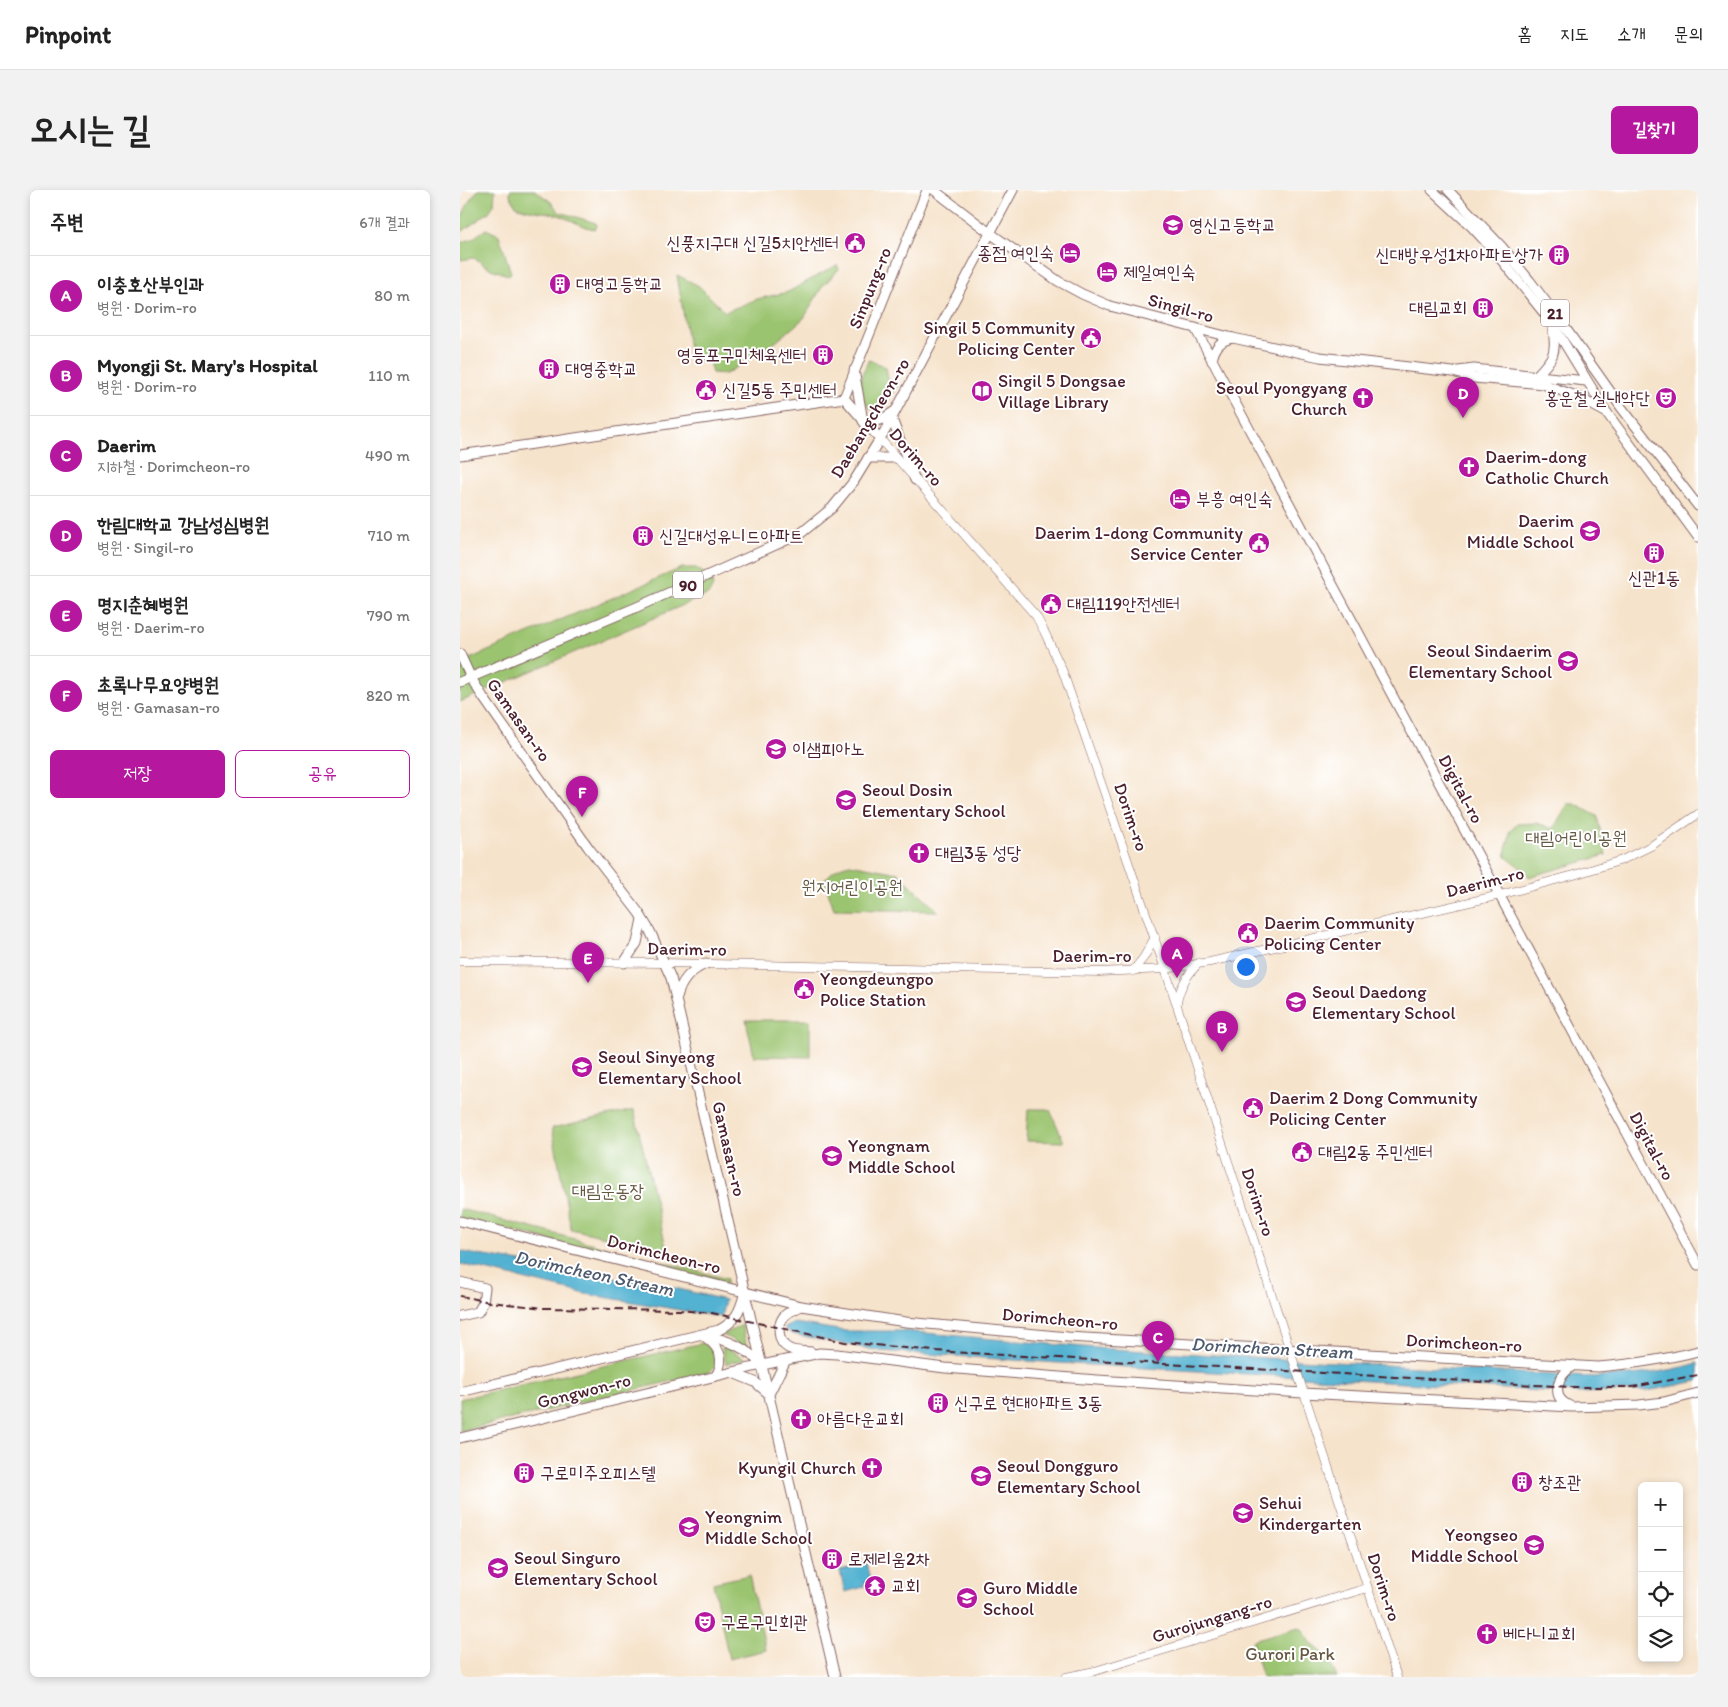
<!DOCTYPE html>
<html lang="ko">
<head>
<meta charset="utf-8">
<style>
	:root { --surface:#fff; --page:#f2f2f2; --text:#222; --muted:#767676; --line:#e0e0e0; --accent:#b5179e }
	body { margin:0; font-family:Itim,"Poor Story",sans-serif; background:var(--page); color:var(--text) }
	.controls { position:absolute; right:15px; bottom:15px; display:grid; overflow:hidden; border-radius:8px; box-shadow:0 2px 8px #0003 }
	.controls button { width:45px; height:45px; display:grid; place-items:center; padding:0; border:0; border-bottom:1px solid var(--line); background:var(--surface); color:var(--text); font:25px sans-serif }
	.you { position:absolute; left:785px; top:776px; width:18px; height:18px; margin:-12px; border:4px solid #fff; border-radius:50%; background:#1a73e8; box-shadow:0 0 0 8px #1a73e833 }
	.badge { display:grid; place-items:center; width:32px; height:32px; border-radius:50%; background:var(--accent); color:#fff; font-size:16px; font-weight:700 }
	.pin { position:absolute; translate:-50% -41px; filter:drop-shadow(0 1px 2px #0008) }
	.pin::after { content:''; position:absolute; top:26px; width:18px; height:15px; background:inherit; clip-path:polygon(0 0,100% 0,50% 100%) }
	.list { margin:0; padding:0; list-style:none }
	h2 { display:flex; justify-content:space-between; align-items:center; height:65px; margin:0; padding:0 20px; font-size:21px }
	h2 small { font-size:16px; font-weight:400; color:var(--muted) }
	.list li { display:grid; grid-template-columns:32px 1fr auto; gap:15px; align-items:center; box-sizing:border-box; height:80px; padding:0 20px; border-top:1px solid var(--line) }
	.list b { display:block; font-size:19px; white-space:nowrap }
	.list p { margin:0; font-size:16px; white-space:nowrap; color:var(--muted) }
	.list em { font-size:16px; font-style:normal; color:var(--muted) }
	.actions { display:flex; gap:10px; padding:15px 20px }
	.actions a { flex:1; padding:11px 0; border:1px solid var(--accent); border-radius:8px; text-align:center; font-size:18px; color:var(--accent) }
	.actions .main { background:var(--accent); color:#fff }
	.icon { flex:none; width:28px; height:28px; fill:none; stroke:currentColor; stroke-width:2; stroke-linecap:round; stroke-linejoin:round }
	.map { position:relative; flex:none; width:1238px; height:1487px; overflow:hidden; border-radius:8px }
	header { display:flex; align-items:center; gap:30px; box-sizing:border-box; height:70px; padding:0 25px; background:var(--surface); border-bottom:1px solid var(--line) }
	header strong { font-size:24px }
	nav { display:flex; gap:28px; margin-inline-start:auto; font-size:18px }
	.intro { display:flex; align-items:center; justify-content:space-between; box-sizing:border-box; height:120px; padding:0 30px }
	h1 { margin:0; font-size:35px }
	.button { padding:12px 22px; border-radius:8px; background:var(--accent); color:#fff; font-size:18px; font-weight:700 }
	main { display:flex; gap:30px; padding:0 30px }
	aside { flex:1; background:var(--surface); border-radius:8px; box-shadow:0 2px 8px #0003 }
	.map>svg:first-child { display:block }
	.green { fill:#9bc470; stroke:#72724e }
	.water { fill:#53b2d2; stroke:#4e687e }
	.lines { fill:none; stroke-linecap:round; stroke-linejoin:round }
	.minor-casing { stroke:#866463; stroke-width:9 }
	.major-casing { stroke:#866463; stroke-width:11 }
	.minor { stroke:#fff; stroke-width:8 }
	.major { stroke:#fff; stroke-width:9 }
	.rail { stroke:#4a1f2b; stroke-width:2; stroke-dasharray:8 4; stroke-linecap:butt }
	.labels { text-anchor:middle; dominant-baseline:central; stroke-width:4; stroke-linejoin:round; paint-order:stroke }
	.shield { fill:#fff; stroke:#80626b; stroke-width:1 }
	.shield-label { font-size:16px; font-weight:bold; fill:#4a1f2b }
	.poi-label { font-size:18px; fill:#4a1f2b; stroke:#fff; text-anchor:start }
	.street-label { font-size:18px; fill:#4a1f2b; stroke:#fff }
	.park-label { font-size:18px; fill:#665943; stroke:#fff }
	.water-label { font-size:19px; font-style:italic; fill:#4e5a6e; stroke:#fff }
</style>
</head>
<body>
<header>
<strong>Pinpoint</strong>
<nav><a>홈</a><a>지도</a><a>소개</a><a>문의</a></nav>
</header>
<div class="intro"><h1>오시는 길</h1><a class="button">길찾기</a></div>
<main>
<aside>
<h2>주변<small>6개 결과</small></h2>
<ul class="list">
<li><span class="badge">A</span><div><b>이충호산부인과</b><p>병원 · Dorim-ro</p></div><em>80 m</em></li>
<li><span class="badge">B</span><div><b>Myongji St. Mary's Hospital</b><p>병원 · Dorim-ro</p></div><em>110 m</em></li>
<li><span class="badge">C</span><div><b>Daerim</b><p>지하철 · Dorimcheon-ro</p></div><em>490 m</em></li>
<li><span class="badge">D</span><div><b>한림대학교 강남성심병원</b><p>병원 · Singil-ro</p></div><em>710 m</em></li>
<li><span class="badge">E</span><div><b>명지춘혜병원</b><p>병원 · Daerim-ro</p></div><em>790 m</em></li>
<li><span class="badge">F</span><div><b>초록나무요양병원</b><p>병원 · Gamasan-ro</p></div><em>820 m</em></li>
</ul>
<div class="actions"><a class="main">저장</a><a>공유</a></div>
</aside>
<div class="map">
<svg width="1238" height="1487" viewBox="0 0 1238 1487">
	<rect width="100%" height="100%" fill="#fff"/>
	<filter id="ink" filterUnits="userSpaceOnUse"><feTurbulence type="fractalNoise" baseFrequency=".02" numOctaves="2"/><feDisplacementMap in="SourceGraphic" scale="10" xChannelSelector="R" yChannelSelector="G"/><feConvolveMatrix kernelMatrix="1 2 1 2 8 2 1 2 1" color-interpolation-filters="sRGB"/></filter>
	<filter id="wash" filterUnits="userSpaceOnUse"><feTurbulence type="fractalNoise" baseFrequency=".0096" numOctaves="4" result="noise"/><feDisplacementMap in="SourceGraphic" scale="20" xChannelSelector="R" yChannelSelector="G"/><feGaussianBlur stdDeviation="1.12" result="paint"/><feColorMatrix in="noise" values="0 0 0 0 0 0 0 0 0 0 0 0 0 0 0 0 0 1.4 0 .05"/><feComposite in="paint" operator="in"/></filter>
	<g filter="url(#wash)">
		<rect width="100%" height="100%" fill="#f6e3cb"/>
		<g class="green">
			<path d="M18,0H35L34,14L29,22L0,43V30L10,10Z"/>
			<path d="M50,0H75L91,12L99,22L136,33L137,37L135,39C121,37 111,29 98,25C84,21 70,22 56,16L50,5Z"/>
			<path d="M26,39L39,45L51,83L48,85L31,79L14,68L0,70V53L12,49Z"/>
			<path d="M377,75L379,79L362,97L344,128L317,151L266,184L252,183L249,171H231L217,85L239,96L265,122L297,109L328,102Z"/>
			<path d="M409,170L426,177L428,189L438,196L423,218L417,221C403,218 398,202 401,189C402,182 406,176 409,170Z"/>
			<path d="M222,378H236L251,388L253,396L249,404L0,512V473Z"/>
			<path d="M1108,614H1115L1137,626L1146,665L1069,687L1065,681L1046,667C1044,658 1050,651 1050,641L1057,634L1077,633L1093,639Z"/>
			<path d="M390,674L438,683L478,721L374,719L364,690C372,682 378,676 390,674Z"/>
			<path d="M286,830H350V867L294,866Z"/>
			<path d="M568,919H587L590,920L604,952L566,951Z"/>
			<path d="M174,920L207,1061L111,1039L92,938Z"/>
			<path d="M0,1019L267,1089L266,1094L0,1028Z"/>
			<path d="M282,1135L287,1158L263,1145Z"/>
			<path d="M243,1153C252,1158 255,1165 255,1176L250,1182L0,1241V1209Z"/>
			<path d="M263,1156L286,1169L266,1174L262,1158Z"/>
			<path d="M289,1385L306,1460L269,1469L253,1393Z"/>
			<path d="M839,1437L842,1439L852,1454L863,1463L865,1469L871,1475L877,1487H802L792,1453L793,1450Z"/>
		</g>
		<g class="water">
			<path d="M0,1061L13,1064L206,1096L265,1110L261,1127L126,1104L0,1074Z"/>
			<path d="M335,1133L385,1141H443L636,1158L1128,1187C1165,1186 1202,1184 1238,1173V1191L1187,1201L1116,1203L598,1173L420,1161L332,1144L324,1138Z"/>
			<path d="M406,1372L410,1391L404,1393V1397L385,1402L380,1381L398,1377V1374Z"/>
		</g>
	</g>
	<g filter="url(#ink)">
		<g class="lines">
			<g class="minor-casing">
				<g id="minor">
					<path d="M420,249L576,426L584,441L603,482L705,779L937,1487"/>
					<path d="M0,771L204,773L639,782L705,779L750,772L1040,705L1114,685L1162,670L1191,656L1238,624"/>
					<path d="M673,781L684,767L695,747"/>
					<path d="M717,812C721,795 727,785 739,773"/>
					<path d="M606,1487L635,1481L907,1398"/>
				</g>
			</g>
			<g class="major-casing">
				<g id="major">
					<path d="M474,0L530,43L598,91L622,104L650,116L773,148L860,167L993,182L1014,188L1083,194L1116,206L1147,223"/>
					<path d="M972,0L1012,37L1035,62L1092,133L1147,223L1238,347"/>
					<path d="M988,0L1042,57L1070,91L1099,129L1161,217L1238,316"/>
					<path d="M735,138L1238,1075"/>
					<path d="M752,171C754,158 760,150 773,148"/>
					<path d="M394,180L403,231"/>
					<path d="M998,181L1014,179L1126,191"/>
					<path d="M1076,186C1093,168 1097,164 1093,139"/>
					<path d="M384,208L467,0"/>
					<path d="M384,208L420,249"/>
					<path d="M432,229L455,290"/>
					<path d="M405,234L421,230L435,221"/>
					<path d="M0,265L384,208"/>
					<path d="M408,268H436"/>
					<path d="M0,464L11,488L23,507L128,657L179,723L190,741L211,788L375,1487"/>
					<path d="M0,492L177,417L340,344L372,318L394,291L426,239L553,0"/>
					<path d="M164,773L177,753L182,729"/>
					<path d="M217,807C221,791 231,780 246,774"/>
					<path d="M0,1031L341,1116L446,1132L608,1147L1138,1177C1172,1174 1204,1170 1238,1161"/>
					<path d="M0,1092L25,1098L23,1113L18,1122L0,1126"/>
					<path d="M341,1116C335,1119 329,1121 324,1126C317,1135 317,1152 328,1158C334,1162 344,1161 351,1162"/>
					<path d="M244,1146C259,1157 266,1168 256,1186"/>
					<path d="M246,1146C269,1150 285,1157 302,1175"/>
					<path d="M273,1183L295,1192L309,1204L326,1170"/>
					<path d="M0,1202L259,1140C275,1132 280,1121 284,1105"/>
					<path d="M1110,1216C1088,1207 1099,1184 1114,1175"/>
					<path d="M0,1248L302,1175L360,1163L377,1164L485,1178L637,1190L843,1203L1112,1217L1179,1215L1204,1212L1238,1203"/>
				</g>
			</g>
			<use href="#minor" class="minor"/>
			<use href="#major" class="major"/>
			<path class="rail" d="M0,1106L30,1112L84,1118L220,1120L252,1123L385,1152L474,1161L1112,1197H1172L1238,1185"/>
		</g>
	</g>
	<defs>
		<g id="school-disc" transform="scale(1.125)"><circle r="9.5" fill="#b5179e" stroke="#fff"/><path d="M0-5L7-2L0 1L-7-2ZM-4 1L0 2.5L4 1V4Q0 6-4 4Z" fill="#fff"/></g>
		<g id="civic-disc" transform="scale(1.125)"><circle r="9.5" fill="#b5179e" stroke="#fff"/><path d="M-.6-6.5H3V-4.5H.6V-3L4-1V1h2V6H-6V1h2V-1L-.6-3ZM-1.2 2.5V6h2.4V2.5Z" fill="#fff"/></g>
		<g id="hotel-disc" transform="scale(1.125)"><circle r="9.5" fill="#b5179e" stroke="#fff"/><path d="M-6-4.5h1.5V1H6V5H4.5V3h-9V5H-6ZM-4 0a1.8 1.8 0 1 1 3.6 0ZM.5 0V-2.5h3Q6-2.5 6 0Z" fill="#fff"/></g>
		<g id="building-disc" transform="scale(1.125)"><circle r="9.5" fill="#b5179e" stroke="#fff"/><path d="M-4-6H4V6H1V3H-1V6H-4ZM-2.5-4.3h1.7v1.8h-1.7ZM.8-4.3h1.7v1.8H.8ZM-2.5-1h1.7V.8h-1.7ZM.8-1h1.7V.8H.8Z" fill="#fff"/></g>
		<g id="library-disc" transform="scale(1.125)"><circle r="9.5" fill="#b5179e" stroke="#fff"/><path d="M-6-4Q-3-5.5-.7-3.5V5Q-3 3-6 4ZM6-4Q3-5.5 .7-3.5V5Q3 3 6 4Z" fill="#fff"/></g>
		<g id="church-disc" transform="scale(1.125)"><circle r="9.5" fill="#b5179e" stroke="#fff"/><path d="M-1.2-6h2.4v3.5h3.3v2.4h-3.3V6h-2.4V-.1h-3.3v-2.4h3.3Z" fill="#fff"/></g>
		<g id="theatre-disc" transform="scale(1.125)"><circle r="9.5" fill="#b5179e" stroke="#fff"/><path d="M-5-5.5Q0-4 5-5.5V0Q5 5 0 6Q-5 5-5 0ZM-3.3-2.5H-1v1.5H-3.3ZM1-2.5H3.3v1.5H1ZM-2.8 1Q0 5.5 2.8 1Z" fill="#fff"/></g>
		<g id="temple-disc" transform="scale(1.125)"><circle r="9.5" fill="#b5179e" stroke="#fff"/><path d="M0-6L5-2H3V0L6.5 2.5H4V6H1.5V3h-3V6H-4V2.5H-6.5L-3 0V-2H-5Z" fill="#fff"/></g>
	</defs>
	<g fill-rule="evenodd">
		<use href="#school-disc" x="713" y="35"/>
		<use href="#civic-disc" x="395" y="53"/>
		<use href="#hotel-disc" x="610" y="63"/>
		<use href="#building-disc" x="1099" y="65"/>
		<use href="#hotel-disc" x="647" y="82"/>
		<use href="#building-disc" x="100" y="94"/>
		<use href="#building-disc" x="1023" y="118"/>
		<use href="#civic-disc" x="631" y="148"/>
		<use href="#building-disc" x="363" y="165"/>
		<use href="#building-disc" x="89" y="179"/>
		<use href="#civic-disc" x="246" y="200"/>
		<use href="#library-disc" x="522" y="201"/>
		<use href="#church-disc" x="903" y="208"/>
		<use href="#theatre-disc" x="1206" y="208"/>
		<use href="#church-disc" x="1009" y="277"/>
		<use href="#hotel-disc" x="720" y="309"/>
		<use href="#school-disc" x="1130" y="341"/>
		<use href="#building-disc" x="183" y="346"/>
		<use href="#civic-disc" x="799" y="353"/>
		<use href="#building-disc" x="1194" y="363"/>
		<use href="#civic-disc" x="591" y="414"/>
		<use href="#school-disc" x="1108" y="471"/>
		<use href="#school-disc" x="316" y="559"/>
		<use href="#school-disc" x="386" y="610"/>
		<use href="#church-disc" x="459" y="663"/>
		<use href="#civic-disc" x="788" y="743"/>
		<use href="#civic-disc" x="344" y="799"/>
		<use href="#school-disc" x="836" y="812"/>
		<use href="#school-disc" x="122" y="877"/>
		<use href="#civic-disc" x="793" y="918"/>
		<use href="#civic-disc" x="842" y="962"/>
		<use href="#school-disc" x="372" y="966"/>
		<use href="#building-disc" x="478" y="1213"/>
		<use href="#church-disc" x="341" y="1229"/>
		<use href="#church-disc" x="412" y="1278"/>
		<use href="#building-disc" x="64" y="1283"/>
		<use href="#school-disc" x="521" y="1286"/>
		<use href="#building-disc" x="1062" y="1292"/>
		<use href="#school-disc" x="783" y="1323"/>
		<use href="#school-disc" x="229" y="1337"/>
		<use href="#school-disc" x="1074" y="1355"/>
		<use href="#building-disc" x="372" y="1369"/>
		<use href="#school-disc" x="38" y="1378"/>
		<use href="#temple-disc" x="415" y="1396"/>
		<use href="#school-disc" x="507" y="1408"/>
		<use href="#theatre-disc" x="245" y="1432"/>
		<use href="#church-disc" x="1027" y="1444"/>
	</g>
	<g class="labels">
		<g class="shield">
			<rect x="1081" y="109.5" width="28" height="27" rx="4"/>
			<rect x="213" y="381.5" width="30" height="27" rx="4"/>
		</g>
		<g class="shield-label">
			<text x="1095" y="123">21</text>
			<text x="228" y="395">90</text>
		</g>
		<g class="poi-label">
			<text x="729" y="35">영신고등학교</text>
			<text x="379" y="53" text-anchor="end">신풍지구대 신길5치안센터</text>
			<text x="594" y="63" text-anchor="end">종점 여인숙</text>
			<text x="1083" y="65" text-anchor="end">신대방우성1차아파트상가</text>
			<text x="663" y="82">제일여인숙</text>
			<text x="116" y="94">대영고등학교</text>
			<text x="1007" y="118" text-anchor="end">대림교회</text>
			<text x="615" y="138" text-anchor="end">Singil 5 Community<tspan x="615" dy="21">Policing Center</tspan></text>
			<text x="347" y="165" text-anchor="end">영등포구민체육센터</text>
			<text x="105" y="179">대영중학교</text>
			<text x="538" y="191">Singil 5 Dongsae<tspan x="538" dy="21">Village Library</tspan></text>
			<text x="887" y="198" text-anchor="end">Seoul Pyongyang<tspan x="887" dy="21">Church</tspan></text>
			<text x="262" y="200">신길5동 주민센터</text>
			<text x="1190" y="208" text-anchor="end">홍운철 실내악단</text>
			<text x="1025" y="267">Daerim-dong<tspan x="1025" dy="21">Catholic Church</tspan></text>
			<text x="736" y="309">부흥 여인숙</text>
			<text x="1114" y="331" text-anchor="end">Daerim<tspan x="1114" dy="21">Middle School</tspan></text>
			<text x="783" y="343" text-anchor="end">Daerim 1-dong Community<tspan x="783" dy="21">Service Center</tspan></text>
			<text x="199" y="346">신길대성유니드아파트</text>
			<text x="1194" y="388" text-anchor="middle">신관1동</text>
			<text x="607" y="414">대림119안전센터</text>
			<text x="1092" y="461" text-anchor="end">Seoul Sindaerim<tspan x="1092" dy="21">Elementary School</tspan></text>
			<text x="332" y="559">이샘피아노</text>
			<text x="402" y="600">Seoul Dosin<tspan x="402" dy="21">Elementary School</tspan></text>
			<text x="475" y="663">대림3동 성당</text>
			<text x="804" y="733">Daerim Community<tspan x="804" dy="21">Policing Center</tspan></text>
			<text x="360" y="789">Yeongdeungpo<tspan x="360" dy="21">Police Station</tspan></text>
			<text x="852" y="802">Seoul Daedong<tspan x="852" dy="21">Elementary School</tspan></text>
			<text x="138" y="867">Seoul Sinyeong<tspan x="138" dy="21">Elementary School</tspan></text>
			<text x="809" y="908">Daerim 2 Dong Community<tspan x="809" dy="21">Policing Center</tspan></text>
			<text x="388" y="956">Yeongnam<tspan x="388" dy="21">Middle School</tspan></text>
			<text x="858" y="962">대림2동 주민센터</text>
			<text x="494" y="1213">신구로 현대아파트 3동</text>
			<text x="357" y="1229">아름다운교회</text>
			<text x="537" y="1276">Seoul Dongguro<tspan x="537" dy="21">Elementary School</tspan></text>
			<text x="396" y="1278" text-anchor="end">Kyungil Church</text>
			<text x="80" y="1283">구로미주오피스텔</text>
			<text x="1078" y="1292">창조관</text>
			<text x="799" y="1313">Sehui<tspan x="799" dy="21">Kindergarten</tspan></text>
			<text x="245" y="1327">Yeongnim<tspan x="245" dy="21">Middle School</tspan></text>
			<text x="1058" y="1345" text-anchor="end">Yeongseo<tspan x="1058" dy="21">Middle School</tspan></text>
			<text x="54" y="1368">Seoul Singuro<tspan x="54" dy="21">Elementary School</tspan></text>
			<text x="388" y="1369">로제리움2차</text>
			<text x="431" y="1396">교회</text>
			<text x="523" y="1398">Guro Middle<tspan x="523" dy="21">School</tspan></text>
			<text x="261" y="1432">구로구민회관</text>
			<text x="1043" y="1444">베다니교회</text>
		</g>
		<g class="street-label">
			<text transform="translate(410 98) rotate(-68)">Sinpung-ro</text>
			<text transform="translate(721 118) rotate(15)">Singil-ro</text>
			<text transform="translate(410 228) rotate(-59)">Daebangcheon-ro</text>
			<text transform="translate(456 267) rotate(49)">Dorim-ro</text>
			<text transform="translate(59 530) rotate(55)">Gamasan-ro</text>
			<text transform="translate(1001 599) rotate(62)">Digital-ro</text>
			<text transform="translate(671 627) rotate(71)">Dorim-ro</text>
			<text transform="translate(1025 692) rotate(-14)">Daerim-ro</text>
			<text transform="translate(227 759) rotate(1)">Daerim-ro</text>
			<text x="632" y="766">Daerim-ro</text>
			<text transform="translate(1192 956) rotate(62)">Digital-ro</text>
			<text transform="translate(269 959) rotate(77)">Gamasan-ro</text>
			<text transform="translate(798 1012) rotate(72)">Dorim-ro</text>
			<text transform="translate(204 1064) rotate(14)">Dorimcheon-ro</text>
			<text transform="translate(600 1129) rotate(5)">Dorimcheon-ro</text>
			<text transform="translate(1004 1153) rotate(3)">Dorimcheon-ro</text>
			<text transform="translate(124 1201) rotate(-14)">Gongwon-ro</text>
			<text transform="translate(924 1397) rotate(72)">Dorim-ro</text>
			<text transform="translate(752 1429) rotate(-17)">Gurojungang-ro</text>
		</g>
		<g class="park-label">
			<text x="1116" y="648">대림어린이공원</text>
			<text x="392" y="697">원지어린이공원</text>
			<text x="148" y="1001">대림운동장</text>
			<text x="830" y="1464">Gurori Park</text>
		</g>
		<g class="water-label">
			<text transform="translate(134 1083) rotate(12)">Dorimcheon Stream</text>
			<text transform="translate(812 1158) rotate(3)">Dorimcheon Stream</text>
		</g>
	</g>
</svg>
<div class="controls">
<button>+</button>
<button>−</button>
<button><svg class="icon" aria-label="locate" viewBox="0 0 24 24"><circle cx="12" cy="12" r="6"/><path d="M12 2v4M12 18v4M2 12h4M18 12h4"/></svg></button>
<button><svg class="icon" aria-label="layers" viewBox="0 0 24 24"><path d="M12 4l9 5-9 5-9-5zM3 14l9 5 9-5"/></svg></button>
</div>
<div class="you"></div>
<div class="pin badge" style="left:717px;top:788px">A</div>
<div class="pin badge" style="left:762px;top:862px">B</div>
<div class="pin badge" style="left:698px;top:1172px">C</div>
<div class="pin badge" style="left:1003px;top:228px">D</div>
<div class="pin badge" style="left:128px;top:793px">E</div>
<div class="pin badge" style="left:122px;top:627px">F</div>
</div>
</main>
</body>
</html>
